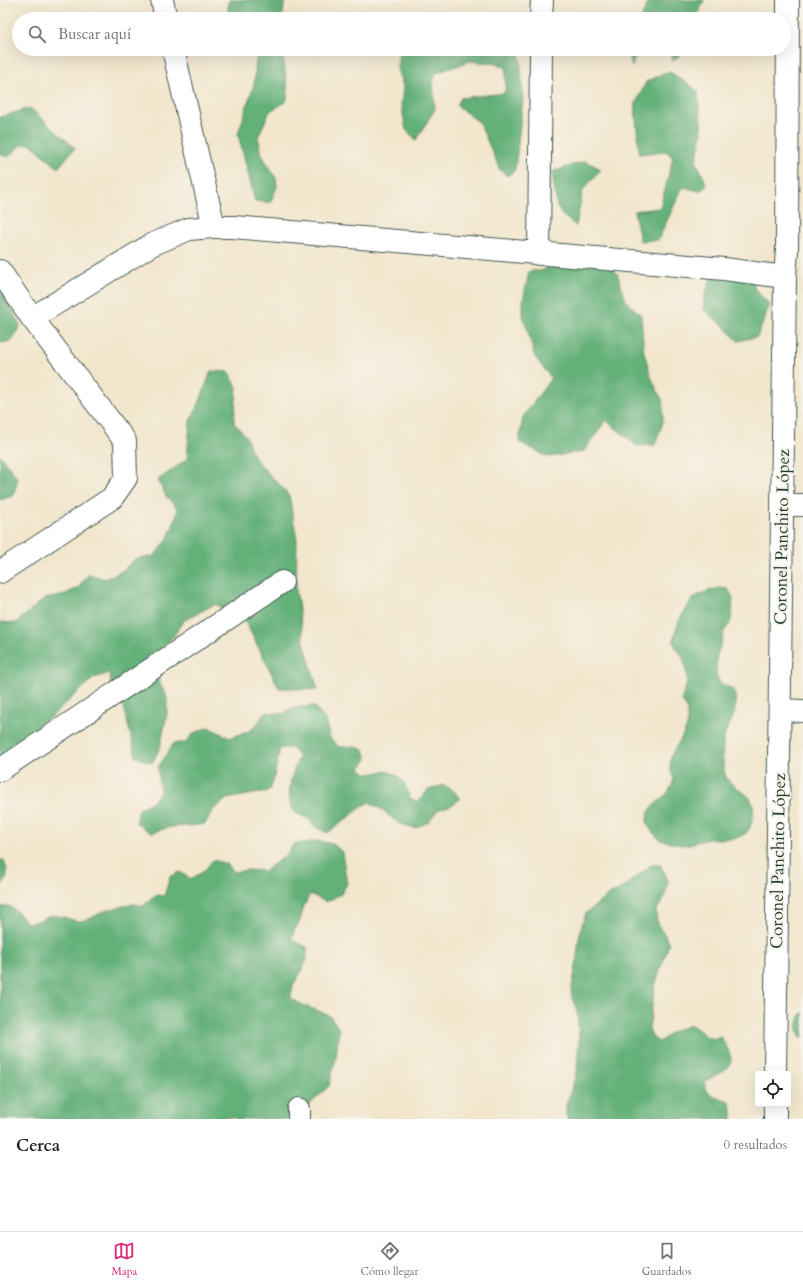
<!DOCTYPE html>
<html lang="es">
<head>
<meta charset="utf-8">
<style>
	:root { --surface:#fff; --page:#f6f6f6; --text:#202124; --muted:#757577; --line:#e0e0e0; --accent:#db2777 }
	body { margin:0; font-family:Cardo,serif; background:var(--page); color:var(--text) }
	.controls { position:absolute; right:12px; bottom:12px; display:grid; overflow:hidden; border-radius:4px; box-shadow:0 4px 16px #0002 }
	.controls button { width:36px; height:36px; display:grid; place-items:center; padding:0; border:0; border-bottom:1px solid var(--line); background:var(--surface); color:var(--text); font:20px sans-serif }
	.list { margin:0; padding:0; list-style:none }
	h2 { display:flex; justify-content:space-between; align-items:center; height:52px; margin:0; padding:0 16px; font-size:17px }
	h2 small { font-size:13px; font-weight:400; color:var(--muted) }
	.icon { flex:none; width:22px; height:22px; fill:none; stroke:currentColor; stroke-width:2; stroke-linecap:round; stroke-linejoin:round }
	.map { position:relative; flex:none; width:803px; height:1119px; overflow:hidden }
	.search { position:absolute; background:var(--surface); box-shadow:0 4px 16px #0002; left:12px; right:12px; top:12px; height:44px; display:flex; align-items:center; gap:10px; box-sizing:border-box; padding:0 14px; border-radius:22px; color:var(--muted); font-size:15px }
	.sheet { height:112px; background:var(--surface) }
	nav { display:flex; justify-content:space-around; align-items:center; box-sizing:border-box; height:56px; border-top:1px solid var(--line); background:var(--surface); font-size:11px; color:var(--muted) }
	nav a { display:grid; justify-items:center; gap:2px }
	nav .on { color:var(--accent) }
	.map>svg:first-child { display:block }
	.forest { fill:#63b079; stroke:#417656 }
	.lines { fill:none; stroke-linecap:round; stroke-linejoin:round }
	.minor-casing { stroke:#3f564b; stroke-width:24 }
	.minor { stroke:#fff; stroke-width:22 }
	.labels { text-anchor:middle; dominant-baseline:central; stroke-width:3.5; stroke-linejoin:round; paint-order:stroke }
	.street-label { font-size:17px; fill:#1f3d34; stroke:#f7f3e8 }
</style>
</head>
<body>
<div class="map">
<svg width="803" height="1119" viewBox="0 0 803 1119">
	<rect width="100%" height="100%" fill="#f7f3e8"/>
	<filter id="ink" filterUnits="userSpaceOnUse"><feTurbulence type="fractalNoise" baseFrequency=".025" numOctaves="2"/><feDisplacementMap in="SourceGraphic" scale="8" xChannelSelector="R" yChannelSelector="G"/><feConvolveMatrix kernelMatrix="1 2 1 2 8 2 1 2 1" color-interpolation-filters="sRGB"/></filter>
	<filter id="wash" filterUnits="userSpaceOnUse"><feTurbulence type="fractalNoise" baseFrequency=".012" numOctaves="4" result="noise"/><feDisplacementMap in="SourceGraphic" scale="16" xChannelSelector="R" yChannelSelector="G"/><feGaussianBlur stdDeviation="0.9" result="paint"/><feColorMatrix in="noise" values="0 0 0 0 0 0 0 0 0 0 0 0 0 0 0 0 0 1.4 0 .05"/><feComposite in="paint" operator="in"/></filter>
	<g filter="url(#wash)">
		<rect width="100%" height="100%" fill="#f2e6cd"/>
		<g class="forest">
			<path d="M229,0H285L282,19H229L227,17Z"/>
			<path d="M649,0H704L696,19H641Z"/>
			<path d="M257,49H282L288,93L286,102L270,111L258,137L262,155L276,178L277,187L270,203L255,201L238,134L254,84Z"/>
			<path d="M400,49H518L520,53L523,98L515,170L508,176L500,170L479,122L457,106L461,98L505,93L506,67L497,64L470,61L436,73L433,82L435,109L416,140L406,130L401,104L403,86L397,69L399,51Z"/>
			<path d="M628,49H637L632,67L627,51Z"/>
			<path d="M670,49H683L680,55L673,61Z"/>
			<path d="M669,71L698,91L702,135L696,161L707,185L700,191L683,187L658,240L640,241L634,211L660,208L673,158L666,151L639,154L635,105L646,82Z"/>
			<path d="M30,108L75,148L58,168L31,144L21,145L8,157L0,154V117Z"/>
			<path d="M585,161L601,169L583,190L576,226L562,215L557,207L552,172Z"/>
			<path d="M600,260L617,273L626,301L641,315L644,352L651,377L663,402V422L655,445L637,446L606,420L583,452L548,457L519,442L523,417L551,378L535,357L523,315V300L529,271H541L565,261Z"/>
			<path d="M724,269L754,281V288L769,304L765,318L757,337L738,341L722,324L717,321L703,309L705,294L711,279Z"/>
			<path d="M0,289L5,294L20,326L12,341L0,343Z"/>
			<path d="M211,371L229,372L237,387L234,423L246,436L254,458L289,495L297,540L296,589L304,643L318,690L279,688L244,619L215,604L183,621L174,636L161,649L155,665L159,682L167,697V714L160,748L152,763L136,757L123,704L111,691L110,673L94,678L43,724L28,732L5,758H0V622L16,623L44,599L61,596L78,588L89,574L105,579L122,571L135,559L154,556L166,542L173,526L178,509L166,496L158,480L187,459L190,421L199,404Z"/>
			<path d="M0,455L18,479L13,496L0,500Z"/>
			<path d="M719,588L728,589L733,597L732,615L730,624L724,631L722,641L717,655L716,673L719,682L734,690C736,699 736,708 733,717C731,723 727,728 725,733C722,744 722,759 724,770C728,796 765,785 750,827C744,842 722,838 709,839C700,840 691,845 682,845C679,845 676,843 673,843C670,842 667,842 664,841C657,839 648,829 647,821C647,805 665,800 671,787C673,785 673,781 674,779C657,746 704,736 682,700C683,694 686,688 687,682C687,675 686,665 683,658C681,653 675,648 674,642C672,632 686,605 694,598C700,593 711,590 719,588Z"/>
			<path d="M314,706L325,720L330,738L339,747L355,746L364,750L367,759L360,768L367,774C374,774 383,770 389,772C402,774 407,788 410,798L418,802L428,790L444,785L455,792L460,799L450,806L437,810L429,822L415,828L398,823L384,811L369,802C354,812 342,824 327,833L312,825L309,819C305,817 298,815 295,812C283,798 293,771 299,757L292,748H280L273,782L269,791L227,799L213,810L205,824L189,826L170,827L151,833L136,823L139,809L153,801L160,792L158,767L174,743H185L193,734L208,727L230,738C235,735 239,735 245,733C255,729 260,720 265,712L283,714L292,708Z"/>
			<path d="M317,841L333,844L342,852L347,884L341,894L326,902L310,894L304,906L300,921L294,931L292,940L307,947V959L299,976L293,985L291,998L301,1004L330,1016L339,1029L336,1058L329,1086L306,1108L287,1119H237L233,1117L218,1119H0V907L9,906L18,912L25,922C35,925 41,918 51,916C60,914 69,920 78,921C88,921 96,915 104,911C106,910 131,904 134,904C137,904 140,905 143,906L156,895L164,896L170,877L180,872L191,879L204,871L213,860L227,864L234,872L248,870L264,871L284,857L294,844Z"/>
			<path d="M0,860H4C8,872 9,877 0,887Z"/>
			<path d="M660,864L668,880L665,897L656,911L657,920L660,929L665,935L669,944L655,985L649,1029L652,1037L659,1042L674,1031L691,1025C704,1032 705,1042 721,1037C739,1067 732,1067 705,1081V1089L712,1095L729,1101L732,1109V1119H567L566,1114V1105L577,1071L579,1036L577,1009L573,1001L571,992L576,966L580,930L586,913L607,896L624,887L651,865Z"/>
			<path d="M803,1012V1037L800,1036C796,1026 797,1021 803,1012Z"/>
		</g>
	</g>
	<g filter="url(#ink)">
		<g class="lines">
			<g class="minor-casing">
				<g id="minor">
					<path d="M162,0L166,19"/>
					<path d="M541,19L542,0"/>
					<path d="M173,49L214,227"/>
					<path d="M539,254L541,49"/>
					<path d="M0,271L32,318L125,441L126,478L112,498L0,572"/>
					<path d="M32,318L151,245L189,229L214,227H233L724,269L785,277"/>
					<path d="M783,505H803"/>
					<path d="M780,710L803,711"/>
					<path d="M0,770L282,582"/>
					<path d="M775,1074L785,277L787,250L788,0"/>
					<path d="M299,1109V1119"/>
					<path d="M775,1119V1104"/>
				</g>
			</g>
			<use href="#minor" class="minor"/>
		</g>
	</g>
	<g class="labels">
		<g class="street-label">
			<text transform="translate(782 537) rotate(-89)">Coronel Panchito López</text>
			<text transform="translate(778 861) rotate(-89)">Coronel Panchito López</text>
		</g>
	</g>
</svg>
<div class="controls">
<button><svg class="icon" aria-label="locate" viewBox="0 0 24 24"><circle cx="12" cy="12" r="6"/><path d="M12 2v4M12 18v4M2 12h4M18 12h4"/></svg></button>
</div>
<div class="search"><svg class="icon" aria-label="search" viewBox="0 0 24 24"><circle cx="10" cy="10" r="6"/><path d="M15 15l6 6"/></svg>Buscar aquí</div>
</div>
<section class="sheet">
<h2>Cerca<small>0 resultados</small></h2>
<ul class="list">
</ul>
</section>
<nav>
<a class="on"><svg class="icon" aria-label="map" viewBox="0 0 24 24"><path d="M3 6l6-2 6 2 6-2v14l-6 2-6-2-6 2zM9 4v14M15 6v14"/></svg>Mapa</a>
<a><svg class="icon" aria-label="directions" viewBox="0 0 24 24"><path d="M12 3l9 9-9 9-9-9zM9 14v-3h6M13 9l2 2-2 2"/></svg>Cómo llegar</a>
<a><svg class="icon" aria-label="saved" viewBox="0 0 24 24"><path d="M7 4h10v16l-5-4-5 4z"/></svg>Guardados</a>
</nav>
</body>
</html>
